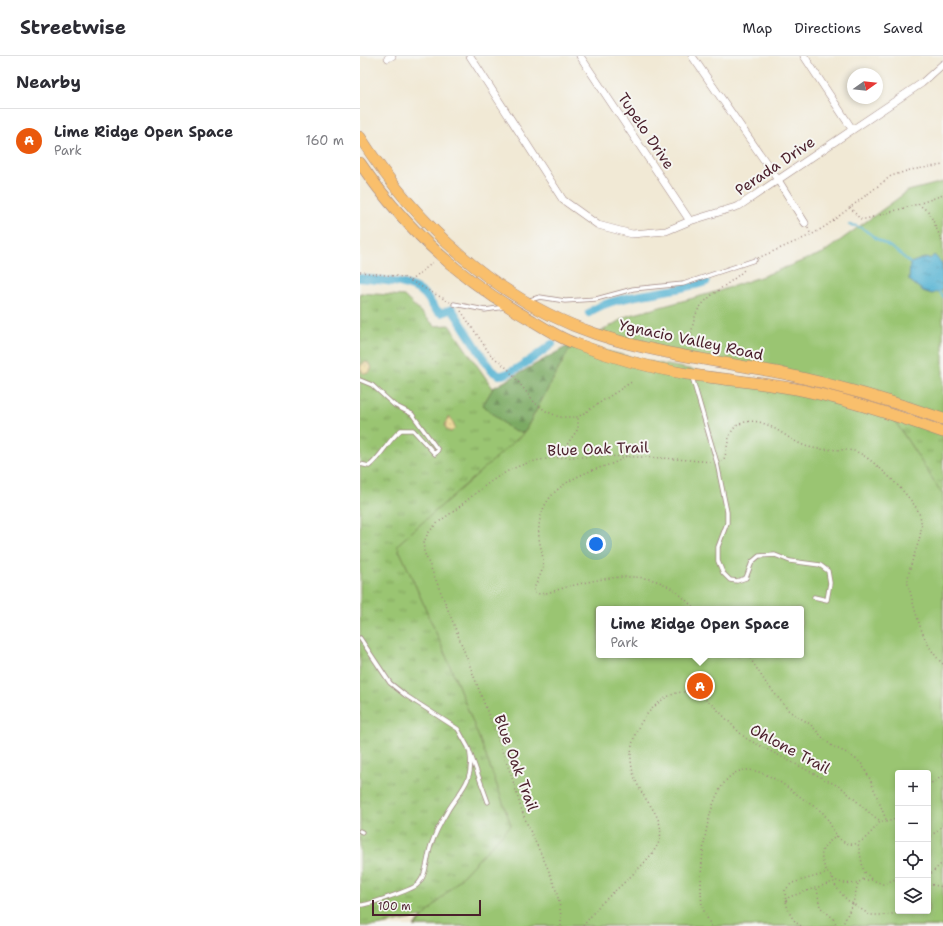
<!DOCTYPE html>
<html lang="en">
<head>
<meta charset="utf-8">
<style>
	:root { --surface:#fff; --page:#f2f2f3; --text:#2b2b33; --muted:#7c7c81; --line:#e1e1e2; --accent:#ea580c }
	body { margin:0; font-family:"Shantell Sans",sans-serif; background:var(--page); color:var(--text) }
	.controls { position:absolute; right:12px; bottom:12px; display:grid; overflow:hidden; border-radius:4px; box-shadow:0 2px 6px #0003 }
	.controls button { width:36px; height:36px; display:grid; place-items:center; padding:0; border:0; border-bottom:1px solid var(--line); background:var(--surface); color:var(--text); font:20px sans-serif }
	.compass { position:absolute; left:487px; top:12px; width:36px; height:36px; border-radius:50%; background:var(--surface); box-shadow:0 2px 6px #0003; rotate:75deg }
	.scale { position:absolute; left:12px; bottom:10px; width:109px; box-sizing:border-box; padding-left:4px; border:2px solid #4a1f2b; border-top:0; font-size:11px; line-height:14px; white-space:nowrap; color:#4a1f2b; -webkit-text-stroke:3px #f6f6f2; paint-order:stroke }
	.you { position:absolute; left:236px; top:488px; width:14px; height:14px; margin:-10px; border:3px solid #fff; border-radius:50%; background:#1a73e8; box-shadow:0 0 0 6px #1a73e833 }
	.badge { display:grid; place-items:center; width:26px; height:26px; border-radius:50%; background:var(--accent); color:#fff; font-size:13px; font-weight:700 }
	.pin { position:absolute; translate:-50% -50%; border:2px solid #fff; box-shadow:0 1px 4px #0006 }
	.popup { position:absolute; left:236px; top:550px; width:208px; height:52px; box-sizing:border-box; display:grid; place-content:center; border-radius:4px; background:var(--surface); filter:drop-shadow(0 1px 3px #0005); font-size:13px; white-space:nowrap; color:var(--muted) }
	.popup b { font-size:15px; color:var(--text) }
	.popup::after { content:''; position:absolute; left:50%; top:100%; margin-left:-8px; border:8px solid transparent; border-top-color:var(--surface) }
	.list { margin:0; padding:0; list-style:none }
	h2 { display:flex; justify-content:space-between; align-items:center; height:52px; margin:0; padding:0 16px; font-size:17px }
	h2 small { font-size:13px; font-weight:400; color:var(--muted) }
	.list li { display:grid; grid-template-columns:26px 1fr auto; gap:12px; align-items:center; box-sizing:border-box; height:64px; padding:0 16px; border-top:1px solid var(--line) }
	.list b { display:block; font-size:15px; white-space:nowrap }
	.list p { margin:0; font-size:13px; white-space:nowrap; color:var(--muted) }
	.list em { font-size:13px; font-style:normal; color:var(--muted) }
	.icon { flex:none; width:22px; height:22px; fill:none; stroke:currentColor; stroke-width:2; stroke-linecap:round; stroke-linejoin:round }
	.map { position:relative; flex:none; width:583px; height:870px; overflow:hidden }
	header { display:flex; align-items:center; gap:24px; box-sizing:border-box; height:56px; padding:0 20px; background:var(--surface); border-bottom:1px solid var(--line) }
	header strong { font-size:19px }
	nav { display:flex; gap:22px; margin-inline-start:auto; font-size:14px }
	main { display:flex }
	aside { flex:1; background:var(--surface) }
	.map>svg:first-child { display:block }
	.grass { fill:url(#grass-tufts); stroke:#72724e; fill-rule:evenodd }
	.forest { fill:url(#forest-firs); stroke:#626448 }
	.sand { fill:url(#sand-dots); stroke:#9c7c64 }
	.park { fill:#9ac572; stroke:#72724e; fill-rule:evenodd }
	.water { fill:url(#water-ripples); stroke:#50697f }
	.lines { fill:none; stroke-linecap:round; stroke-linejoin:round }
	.stream { stroke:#55b3d3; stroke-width:2 }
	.canal { stroke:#55b3d3; stroke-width:8 }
	.service-casing { stroke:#9e8480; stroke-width:5 }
	.minor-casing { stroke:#9e8480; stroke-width:8 }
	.trunk-casing { stroke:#9e8480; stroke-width:12 }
	.path { stroke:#9e8480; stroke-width:1.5; stroke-dasharray:1 3; stroke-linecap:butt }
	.service { stroke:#fff; stroke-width:3.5 }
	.minor { stroke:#fff; stroke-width:7 }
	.trunk { stroke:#f9bf6c; stroke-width:11 }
	.labels { text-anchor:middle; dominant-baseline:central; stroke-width:4; stroke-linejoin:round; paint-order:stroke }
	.street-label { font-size:15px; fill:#4a1f2b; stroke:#f6f6f2 }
</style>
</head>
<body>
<header>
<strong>Streetwise</strong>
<nav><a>Map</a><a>Directions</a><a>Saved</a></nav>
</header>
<main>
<aside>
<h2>Nearby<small></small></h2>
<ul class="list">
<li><span class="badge">A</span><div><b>Lime Ridge Open Space</b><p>Park</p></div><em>160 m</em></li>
</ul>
</aside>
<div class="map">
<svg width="583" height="870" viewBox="0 0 583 870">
	<defs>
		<pattern id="grass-tufts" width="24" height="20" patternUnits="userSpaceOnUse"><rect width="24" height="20" fill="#9ac572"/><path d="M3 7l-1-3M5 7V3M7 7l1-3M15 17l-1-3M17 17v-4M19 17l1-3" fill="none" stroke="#809f5e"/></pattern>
		<pattern id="forest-firs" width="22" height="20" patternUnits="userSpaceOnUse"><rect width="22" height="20" fill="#7baa64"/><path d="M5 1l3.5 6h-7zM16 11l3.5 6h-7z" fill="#678a53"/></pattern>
		<pattern id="sand-dots" width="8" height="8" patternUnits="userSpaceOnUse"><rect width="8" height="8" fill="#eeda9e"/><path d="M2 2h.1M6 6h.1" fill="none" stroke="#cebb88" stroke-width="1.8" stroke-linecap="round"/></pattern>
		<pattern id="water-ripples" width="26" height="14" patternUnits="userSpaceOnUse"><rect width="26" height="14" fill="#55b3d3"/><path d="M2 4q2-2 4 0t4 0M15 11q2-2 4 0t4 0" fill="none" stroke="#4891ab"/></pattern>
	</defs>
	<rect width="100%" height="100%" fill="#f6f6f2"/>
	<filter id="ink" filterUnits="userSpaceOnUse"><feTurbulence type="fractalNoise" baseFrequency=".025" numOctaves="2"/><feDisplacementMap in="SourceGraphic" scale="8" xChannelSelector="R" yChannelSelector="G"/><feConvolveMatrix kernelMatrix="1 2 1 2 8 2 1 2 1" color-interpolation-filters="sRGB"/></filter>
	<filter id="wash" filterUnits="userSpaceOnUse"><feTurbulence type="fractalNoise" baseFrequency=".012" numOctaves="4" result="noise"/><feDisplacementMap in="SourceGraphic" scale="16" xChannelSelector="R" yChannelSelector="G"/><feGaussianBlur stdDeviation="0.9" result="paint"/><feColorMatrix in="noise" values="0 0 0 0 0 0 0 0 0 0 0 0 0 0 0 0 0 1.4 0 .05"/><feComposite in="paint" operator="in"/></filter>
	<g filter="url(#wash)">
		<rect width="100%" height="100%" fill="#f1e9d5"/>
		<path class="grass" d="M0,237L44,240L75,270L89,269L164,377L213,287L583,376V870H54L63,861L16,870H0ZM464,513L441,599H239V553ZM538,717H568V855H538Z"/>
		<path class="forest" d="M213,287L164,377L150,373L123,349L133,332Z"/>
		<g class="sand">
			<circle cx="6" cy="312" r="5.5"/>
			<path d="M88,361L91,362L95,372L91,376L87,374L85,370Z"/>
		</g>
		<g class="park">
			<path d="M583,126V363L549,351L237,278L267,260L359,235L403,220L463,197L548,135Z"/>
			<path d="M213,287L249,298L445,335L531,359L581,436H583V870H55L151,769C118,674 79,580 37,489L164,377ZM239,553H441V599H239ZM538,717H568V855H538Z"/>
		</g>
		<path class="water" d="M574,199L582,207L583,234L572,238L563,235L549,224L550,207L567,201L570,203Z"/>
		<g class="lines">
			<g class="stream">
				<path d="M489,169C504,169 510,180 522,186C535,193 539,197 550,207"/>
				<path d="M579,235L583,241"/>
			</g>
			<g class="canal">
				<path d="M0,222C20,225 47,224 63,237C71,243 72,254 81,257L92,253L131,314C134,316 136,318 139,319C149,321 183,295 192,288"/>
				<path d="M229,257C252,238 314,237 346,226"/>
			</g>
		</g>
	</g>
	<g filter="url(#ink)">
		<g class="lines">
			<g class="service-casing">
				<g id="service">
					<path d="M170,244L180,241L205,245L236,243L273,233L323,228L395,204"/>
					<path d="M94,248L125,254L145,251"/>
					<path d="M332,321L357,407L367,456V467L358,491V505L363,517L370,524L377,525L386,522L392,506L399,500L415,499L430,505L460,509L468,515L470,527L467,544L454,541"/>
					<path d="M0,324L12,329L34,349L52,358L78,394L75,398L53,374H41C28,384 22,400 9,410L0,408"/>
					<path d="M0,582L30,627L45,639L98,673L108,691L128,746"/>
					<path d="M0,775L2,776"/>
					<path d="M0,849C6,850 53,833 57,829C67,820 67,801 71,789C75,778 81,766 87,756C100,734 114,726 110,698"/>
				</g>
			</g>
			<g class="minor-casing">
				<g id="minor">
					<path d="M110,0L203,144L238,169L272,178L306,175L330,165L379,150L562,27L583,8"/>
					<path d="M220,0L330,165"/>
					<path d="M332,0L418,124L445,167"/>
					<path d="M444,0L492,73"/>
					<path d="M28,2L32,0"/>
				</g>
			</g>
			<g class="trunk-casing">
				<g id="trunk">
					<path d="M0,81C56,169 136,244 236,278C296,298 359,305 421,317C476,329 530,344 583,363"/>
					<path d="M0,107C45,173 103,226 173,265C186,273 200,282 214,287C248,300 290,312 327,318C366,324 407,327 446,335C492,345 538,360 583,376"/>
				</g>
			</g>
			<g class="path">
				<path d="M558,148L569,156L583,187"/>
				<path d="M490,151L500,163H506L558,148L583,139"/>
				<path d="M448,172L451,179"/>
				<path d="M398,202L451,179L466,170L531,120L550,114L583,109"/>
				<path d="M0,216L43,221L90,246"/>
				<path d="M50,225L75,205"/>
				<path d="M101,255L130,298L148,313L175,347L186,355L199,361H218L273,325"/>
				<path d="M330,285C332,275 333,263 338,254C349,237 371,228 385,213"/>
				<path d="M266,400C256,408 244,410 233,414C201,426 176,444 179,482C180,490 183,498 183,506C184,518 173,528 174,537C184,540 198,533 207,531C237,523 281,513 309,531C319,537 327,545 335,553"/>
				<path d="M198,401L218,373V361"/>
				<path d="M361,405L364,403C369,390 366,373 382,367C405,359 423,381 443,389C459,396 477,392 494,395C509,398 553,442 559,457C568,480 547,504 548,528C556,556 561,587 583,608"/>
				<path d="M388,599L406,627L429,655L450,668L465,684L472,690L489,698L501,707L510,723L527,766"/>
				<path d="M568,729L583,720"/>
				<path d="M477,780C473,783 468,786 465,790C456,800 467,820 477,825C483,828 490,827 496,828L505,822L498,787"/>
				<path d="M568,783L583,769"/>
				<path d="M505,816L512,824"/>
				<path d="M568,820L580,809L583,808"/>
				<path d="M472,822L476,831L487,844L510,859H526L551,855"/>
				<path d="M503,824H512L523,828L538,822"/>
				<path d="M568,828L583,831"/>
				<path d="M457,833L460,851L473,862L477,870"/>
				<path d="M426,845L429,841L473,826"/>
				<path d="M201,870C202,830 180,800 166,765C159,749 156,732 150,716C122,642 95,568 64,496C61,476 80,465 94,455C115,438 136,418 162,409C180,402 202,401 221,401C265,399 308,402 352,406"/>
				<path d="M223,870C228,864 233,857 238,851C252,836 297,801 300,782C304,762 288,749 280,733C263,704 271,671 296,649C337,613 359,661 387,683L482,732L513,760L521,765L527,766L538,762"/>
				<path d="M351,870C348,863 343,855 342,848C338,819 345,713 387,714C409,715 428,732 446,745C451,749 458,752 463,757C472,767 475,786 490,788C503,790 513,773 521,765"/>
				<path d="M441,870C429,863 425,847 425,834L432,827L468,817"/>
				<path d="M482,870L493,847L498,827"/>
			</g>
			<use href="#service" class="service"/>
			<use href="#minor" class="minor"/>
			<use href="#trunk" class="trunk"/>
		</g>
	</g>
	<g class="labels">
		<g class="street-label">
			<text transform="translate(286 75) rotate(56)">Tupelo Drive</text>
			<text transform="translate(415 110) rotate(-34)">Perada Drive</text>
			<text transform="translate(331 284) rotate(12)">Ygnacio Valley Road</text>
			<text transform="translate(238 393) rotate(-2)">Blue Oak Trail</text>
			<text transform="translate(430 693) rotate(28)">Ohlone Trail</text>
			<text transform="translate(156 707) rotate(70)">Blue Oak Trail</text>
		</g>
	</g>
</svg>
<div class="controls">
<button>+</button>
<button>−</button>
<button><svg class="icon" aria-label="locate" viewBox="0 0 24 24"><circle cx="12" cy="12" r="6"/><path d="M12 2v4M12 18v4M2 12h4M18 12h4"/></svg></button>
<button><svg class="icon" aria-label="layers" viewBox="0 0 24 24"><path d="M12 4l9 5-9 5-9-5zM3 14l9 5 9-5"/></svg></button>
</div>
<svg class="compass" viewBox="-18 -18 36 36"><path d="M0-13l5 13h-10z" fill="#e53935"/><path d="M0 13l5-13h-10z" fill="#7c7c81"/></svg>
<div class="scale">100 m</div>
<div class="you"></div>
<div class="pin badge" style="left:340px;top:630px">A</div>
<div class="popup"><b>Lime Ridge Open Space</b>Park</div>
</div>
</main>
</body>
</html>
